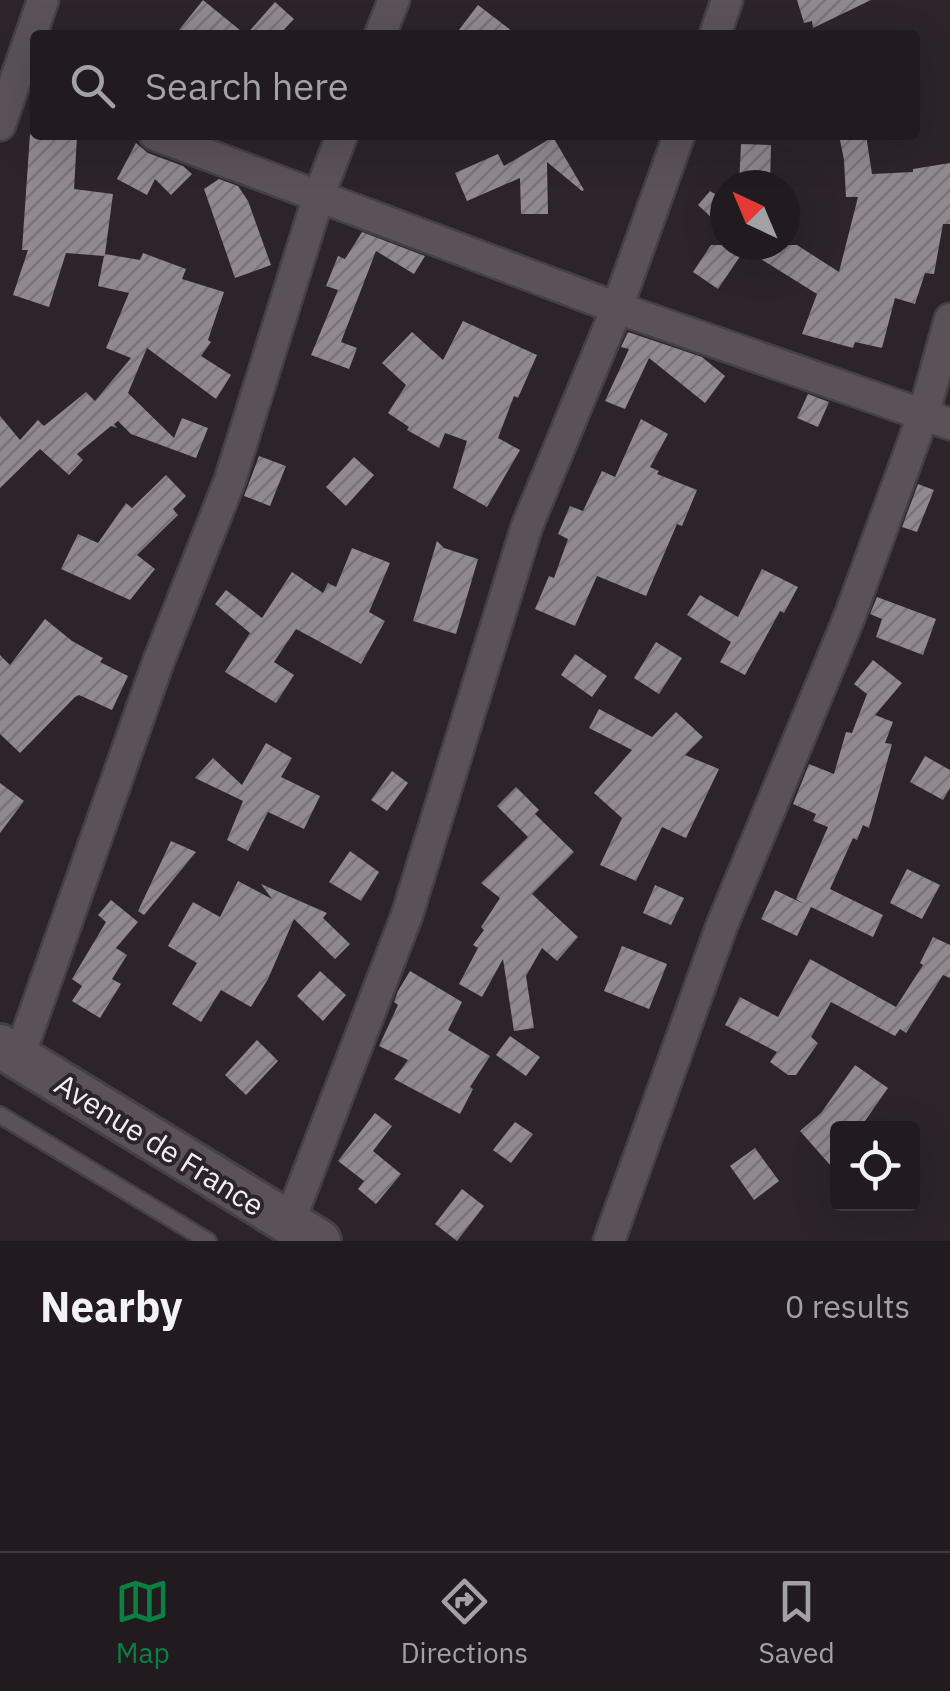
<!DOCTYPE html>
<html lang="en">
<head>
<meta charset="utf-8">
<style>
	:root { --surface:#211b20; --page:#2d282d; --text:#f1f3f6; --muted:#a2a1a5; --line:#3e393e; --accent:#0b8043 }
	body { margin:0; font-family:"IBM Plex Sans",sans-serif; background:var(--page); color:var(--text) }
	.controls { position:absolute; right:30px; bottom:30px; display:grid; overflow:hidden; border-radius:10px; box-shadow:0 10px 40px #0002 }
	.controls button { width:90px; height:90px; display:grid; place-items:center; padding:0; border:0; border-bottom:2px solid var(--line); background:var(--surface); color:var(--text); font:50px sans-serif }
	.compass { position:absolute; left:710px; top:170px; width:90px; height:90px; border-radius:50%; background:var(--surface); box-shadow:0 10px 40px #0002; rotate:316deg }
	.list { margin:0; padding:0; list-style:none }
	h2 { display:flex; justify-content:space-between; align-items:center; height:130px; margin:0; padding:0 40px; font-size:42px }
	h2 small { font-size:32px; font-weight:400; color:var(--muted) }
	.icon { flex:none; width:55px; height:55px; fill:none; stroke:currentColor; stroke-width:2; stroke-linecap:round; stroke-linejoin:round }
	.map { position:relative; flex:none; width:950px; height:1241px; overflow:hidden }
	.search { position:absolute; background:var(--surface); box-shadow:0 10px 40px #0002; left:30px; right:30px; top:30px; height:110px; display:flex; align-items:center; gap:25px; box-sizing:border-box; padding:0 35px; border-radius:10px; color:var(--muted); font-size:38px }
	.sheet { height:310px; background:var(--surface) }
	nav { display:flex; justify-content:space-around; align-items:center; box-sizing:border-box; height:140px; border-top:2px solid var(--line); background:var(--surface); font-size:28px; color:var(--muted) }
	nav a { display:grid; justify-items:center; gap:5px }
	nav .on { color:var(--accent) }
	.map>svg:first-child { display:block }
	.building { fill:url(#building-hatch) }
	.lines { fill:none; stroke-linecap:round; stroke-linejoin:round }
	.service-casing { stroke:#463f44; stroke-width:20 }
	.minor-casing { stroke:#463f44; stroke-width:35 }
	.secondary-casing { stroke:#463f44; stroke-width:48 }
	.service { stroke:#5b5258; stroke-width:15 }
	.minor { stroke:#5b5258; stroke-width:30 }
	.secondary { stroke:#5b5258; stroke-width:42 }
	.labels { text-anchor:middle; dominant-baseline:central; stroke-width:8; stroke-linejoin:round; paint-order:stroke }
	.street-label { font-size:30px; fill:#f5eff3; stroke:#2c242a }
</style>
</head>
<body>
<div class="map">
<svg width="950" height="1241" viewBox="0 0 950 1241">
	<defs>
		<pattern id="building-hatch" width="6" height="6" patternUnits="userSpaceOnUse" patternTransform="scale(2.5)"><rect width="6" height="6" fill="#928890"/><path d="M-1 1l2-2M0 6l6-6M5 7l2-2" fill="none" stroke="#797277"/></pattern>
	</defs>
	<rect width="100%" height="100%" fill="#2c242a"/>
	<g class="building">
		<path d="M203,0L246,35L275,2L294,19L279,35H175Z"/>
		<path d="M797,0H871L813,28L812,21L804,23Z"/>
		<path d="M478,5L517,35H455Z"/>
		<path d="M30,134L77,137L74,189L113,194L105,254L140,260L143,253L186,269L182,279L224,292L208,340L211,342L201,356L231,375L216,399L147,348L128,393L174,438L182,418L208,428L196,458L131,434L118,421L114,424L117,428L111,426L77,454L83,460L69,475L40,449L0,488V416L20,440L38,420L44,426L86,392L95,401L131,358L106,348L129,293L98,286L104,256L66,253L49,307L13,295L28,250H22Z"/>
		<path d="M839,135H866L872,174L913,172V169L950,163V224H943L934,274L925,273L915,304L895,298L882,348L855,342L853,348L802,334L817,294L745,249L718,289L693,272L711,245H797L839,272L858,197H846L844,160Z"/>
		<path d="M553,137L584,190L582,191L547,162L548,214H521L520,178L467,201L455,173L498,154L504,166Z"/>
		<path d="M136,143L148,153L183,166L192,174L171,195L155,179L147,195L117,179Z"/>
		<path d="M741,144L771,145L770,185H739Z"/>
		<path d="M219,179L238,186L248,201L271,265L235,278L204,189Z"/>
		<path d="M710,191L725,200V230L698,205Z"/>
		<path d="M362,232L425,256L414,274L376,251L341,342L357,348L349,369L311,355L338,290L326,286L338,256L345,259Z"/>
		<path d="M463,321L537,355L518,398L514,396L498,438L520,450L487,507L453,488L467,441L445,433L439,448L407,430L409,427L388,413L406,385L382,363L412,332L443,360Z"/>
		<path d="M628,332L702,357L725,376L705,403L649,358L625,409L605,401L629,349L621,347Z"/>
		<path d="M808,394L829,402L818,427L797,418Z"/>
		<path d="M641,419L668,434L650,467L659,471L657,474L697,490L682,526L677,524L646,596L597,576L575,626L535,609L549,576L554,578L568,539L558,534L570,506L583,511L602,471L615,477Z"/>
		<path d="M259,456L286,466L270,506L244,496Z"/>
		<path d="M354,457L374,475L346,506L326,487Z"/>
		<path d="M166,475L186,496L173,509L178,515L137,555L155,569L130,600L61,569L78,534L98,543L126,503L132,508Z"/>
		<path d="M918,484L934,490L917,532L902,527Z"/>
		<path d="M437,541L444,548L478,559L456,634L413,621Z"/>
		<path d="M352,548L390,563L369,612L385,621L361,664L296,629L274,662L294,675L276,703L225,672L250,633L215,604L226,590L262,618L292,572L323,593L328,583L336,587Z"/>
		<path d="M762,569L798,587L784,613L780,611L745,675L720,662L731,642L687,615L700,595L738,617Z"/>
		<path d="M877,597L936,619L923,655L876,637L882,619L870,614Z"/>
		<path d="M45,619L72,641L103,658L100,662L128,676L112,710L79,695L75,697L20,753L0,734V655L10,665Z"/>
		<path d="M656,642L682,658L659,694L634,678Z"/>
		<path d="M575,654L607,676L592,697L561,675Z"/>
		<path d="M873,660L902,683L875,715L893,722L885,743L892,744L869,828L863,825L857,840L853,838L830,889L883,915L873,937L811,907L797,936L761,919L775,890L804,904L796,899L828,827L813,821L816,814L793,804L809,764L834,774L846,732L852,733L867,694L854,684Z"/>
		<path d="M599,709L652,737L676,712L703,737L685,755L719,769L686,838L662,827L636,881L600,865L622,818L594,793L632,750L589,728Z"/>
		<path d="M266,743L292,758L281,777L320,796L304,829L268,812L248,851L227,840L243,801L195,778L213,758L242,785Z"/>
		<path d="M925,756L950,770V788L943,800L910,782Z"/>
		<path d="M392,771L408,783L387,811L371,800Z"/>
		<path d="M0,783L24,801L0,833Z"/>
		<path d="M516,787L539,810L535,814L574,852L532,894L578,937L557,961L542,948L526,976L534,1028L514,1031L503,959L482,997L459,984L478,948L473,945L484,930L481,927L500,898L481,883L528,837L497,806Z"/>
		<path d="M171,841L196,852L144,915L138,911Z"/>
		<path d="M350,851L379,872L361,901L329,882Z"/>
		<path d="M907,869L940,885L922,919L890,903Z"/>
		<path d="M238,881L272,899L261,884L327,913L323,918L350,944L335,959L294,919L268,979L251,1007L221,990L201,1022L172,1004L197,963L168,946L193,902L220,917Z"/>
		<path d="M655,885L684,898L671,925L643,913Z"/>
		<path d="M111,900L138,922L116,948L127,955L112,979L121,984L100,1018L72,1001L82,986L72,979L106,922L98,915Z"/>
		<path d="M933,937L950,945V978L943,975L906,1033L900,1029L895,1036L831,1002L811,1037L818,1043L796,1075H788L770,1062L777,1052L725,1025L740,997L778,1017L810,959L896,1007L923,965L920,963Z"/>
		<path d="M622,946L667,964L649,1009L604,991Z"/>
		<path d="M320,971L346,995L323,1021L297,996Z"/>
		<path d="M410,971L462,1002L448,1030L490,1056L470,1087L473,1089L460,1114L394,1079L408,1060L379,1046L398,1005L394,1002L398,991Z"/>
		<path d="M510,1036L540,1057L526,1076L496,1055Z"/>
		<path d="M257,1040L278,1061L246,1095L225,1075Z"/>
		<path d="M855,1065L888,1088L860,1128H838V1174L800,1131L821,1113Z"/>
		<path d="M375,1113L392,1126L373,1151L401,1174L376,1204L358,1189L364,1181L338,1161Z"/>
		<path d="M515,1122L533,1134L511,1163L493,1150Z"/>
		<path d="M755,1148L779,1181L754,1200L730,1166Z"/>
		<path d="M462,1189L484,1206L457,1241L435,1224Z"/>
	</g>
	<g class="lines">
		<g class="service-casing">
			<path id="service" d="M0,1115L208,1241"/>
		</g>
		<g class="minor-casing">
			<g id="minor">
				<path d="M380,35L394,0"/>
				<path d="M715,35L727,0"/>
				<path d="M0,125L43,0"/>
				<path d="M155,135L617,308L950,424"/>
				<path d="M19,1057L159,660L230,480L319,195L342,135"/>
				<path d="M289,1223L407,915L527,526L617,308L679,135"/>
				<path d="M609,1241L722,925L849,618L924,413L950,319"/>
			</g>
		</g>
		<g class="secondary-casing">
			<path id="secondary" d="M0,1046L319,1241"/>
		</g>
		<use href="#service" class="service"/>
		<use href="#minor" class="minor"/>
		<use href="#secondary" class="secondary"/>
	</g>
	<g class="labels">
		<g class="street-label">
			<text transform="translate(160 1144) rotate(32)">Avenue de France</text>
		</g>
	</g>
</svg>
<div class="controls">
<button><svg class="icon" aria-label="locate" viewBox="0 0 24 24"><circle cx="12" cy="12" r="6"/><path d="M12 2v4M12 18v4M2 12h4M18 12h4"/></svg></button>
</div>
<svg class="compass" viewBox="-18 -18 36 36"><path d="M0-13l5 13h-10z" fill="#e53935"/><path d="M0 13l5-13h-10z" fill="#a2a1a5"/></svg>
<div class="search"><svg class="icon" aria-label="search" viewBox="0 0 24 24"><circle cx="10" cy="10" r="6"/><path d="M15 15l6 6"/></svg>Search here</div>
</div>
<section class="sheet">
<h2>Nearby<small>0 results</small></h2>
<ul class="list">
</ul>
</section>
<nav>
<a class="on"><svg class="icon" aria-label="map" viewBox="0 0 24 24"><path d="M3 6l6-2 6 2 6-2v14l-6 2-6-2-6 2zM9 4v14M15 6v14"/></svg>Map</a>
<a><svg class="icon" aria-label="directions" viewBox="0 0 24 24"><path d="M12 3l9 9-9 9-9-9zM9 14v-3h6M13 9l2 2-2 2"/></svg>Directions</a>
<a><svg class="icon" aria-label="saved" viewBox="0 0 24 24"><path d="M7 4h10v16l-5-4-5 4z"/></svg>Saved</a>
</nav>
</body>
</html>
